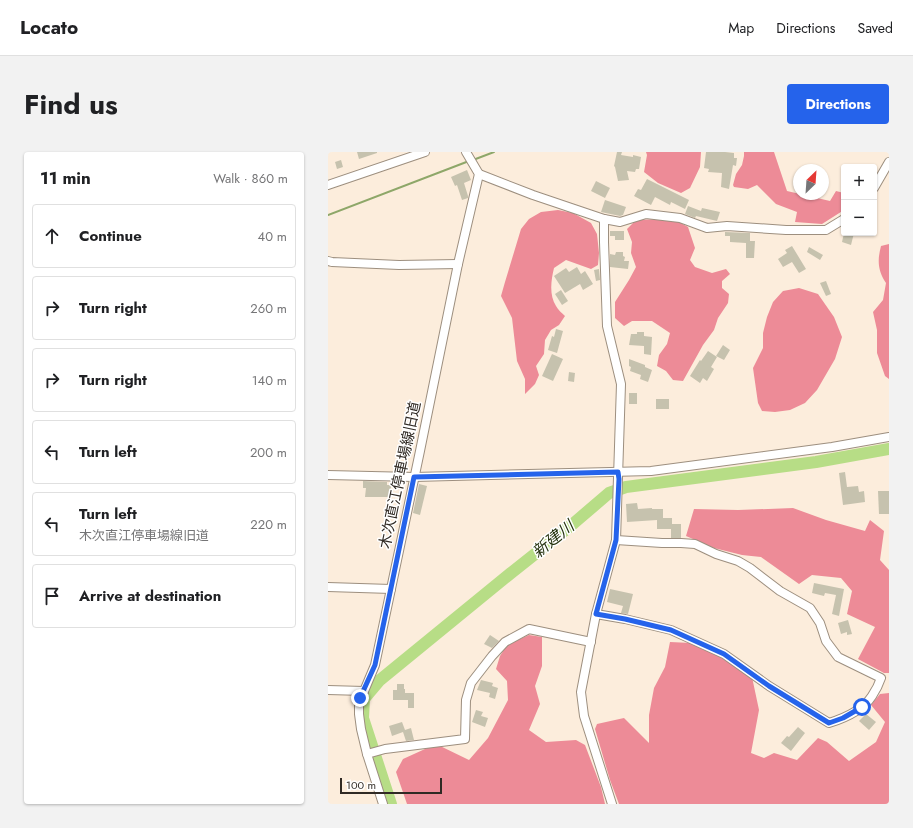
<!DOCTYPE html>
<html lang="en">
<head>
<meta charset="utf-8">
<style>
	:root { --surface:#fff; --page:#f2f2f2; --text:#202124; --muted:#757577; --line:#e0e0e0; --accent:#2563eb }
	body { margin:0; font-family:Jost,"Noto Sans JP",sans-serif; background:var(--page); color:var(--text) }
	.controls { position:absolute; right:12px; top:12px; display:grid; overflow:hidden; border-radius:4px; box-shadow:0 1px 3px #0004 }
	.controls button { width:36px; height:36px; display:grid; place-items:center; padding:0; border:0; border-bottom:1px solid var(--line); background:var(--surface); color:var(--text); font:20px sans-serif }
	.compass { position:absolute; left:465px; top:12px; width:36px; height:36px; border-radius:50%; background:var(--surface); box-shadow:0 1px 3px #0004; rotate:25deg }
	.scale { position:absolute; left:12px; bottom:10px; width:102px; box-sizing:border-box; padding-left:4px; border:2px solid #302a24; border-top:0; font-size:11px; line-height:14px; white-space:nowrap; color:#302a24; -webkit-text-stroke:3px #fff; paint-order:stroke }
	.stop { position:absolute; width:12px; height:12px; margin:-9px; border:3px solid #2563eb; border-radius:50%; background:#fff }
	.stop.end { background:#2563eb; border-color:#fff; box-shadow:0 1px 4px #0008 }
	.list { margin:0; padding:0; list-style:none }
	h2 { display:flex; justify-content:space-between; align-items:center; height:52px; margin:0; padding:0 16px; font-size:17px }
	h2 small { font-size:13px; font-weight:400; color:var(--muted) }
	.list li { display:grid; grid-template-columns:26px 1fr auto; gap:12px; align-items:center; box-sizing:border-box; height:64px; margin:0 8px 8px; padding:0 8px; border:1px solid var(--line); border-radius:4px }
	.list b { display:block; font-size:15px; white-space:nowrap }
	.list p { margin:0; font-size:13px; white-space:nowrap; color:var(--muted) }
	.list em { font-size:13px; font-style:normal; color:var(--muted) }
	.icon { flex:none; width:22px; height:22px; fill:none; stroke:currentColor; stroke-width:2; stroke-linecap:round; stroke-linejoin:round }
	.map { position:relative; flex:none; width:561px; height:652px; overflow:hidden; border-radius:4px }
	header { display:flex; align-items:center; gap:24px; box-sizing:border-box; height:56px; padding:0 20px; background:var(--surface); border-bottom:1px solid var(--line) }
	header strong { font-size:19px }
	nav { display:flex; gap:22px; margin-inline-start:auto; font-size:14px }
	.intro { display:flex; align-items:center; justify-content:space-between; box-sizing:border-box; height:96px; padding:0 24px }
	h1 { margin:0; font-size:28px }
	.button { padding:10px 18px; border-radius:4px; background:var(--accent); color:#fff; font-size:14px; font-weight:700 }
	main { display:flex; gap:24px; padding:0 24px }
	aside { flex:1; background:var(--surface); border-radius:4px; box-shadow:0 1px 3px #0004 }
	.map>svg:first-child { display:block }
	.forest { fill:#ed8b97 }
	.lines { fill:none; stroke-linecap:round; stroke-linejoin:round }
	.stream { stroke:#8ea769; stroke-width:2 }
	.river { stroke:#b7dd86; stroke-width:12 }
	.building { fill:#c6c2ae }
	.minor-casing { stroke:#9d8f7f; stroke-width:10 }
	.minor { stroke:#fff; stroke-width:8 }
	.route { stroke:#2563eb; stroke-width:5 }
	.labels { text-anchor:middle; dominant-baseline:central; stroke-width:3; stroke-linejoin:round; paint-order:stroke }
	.street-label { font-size:15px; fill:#302a24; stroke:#fff }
	.water-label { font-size:16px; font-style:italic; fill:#263411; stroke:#fff }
</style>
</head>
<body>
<header>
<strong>Locato</strong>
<nav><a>Map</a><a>Directions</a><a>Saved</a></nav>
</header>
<div class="intro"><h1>Find us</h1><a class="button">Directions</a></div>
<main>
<aside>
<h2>11 min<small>Walk · 860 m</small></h2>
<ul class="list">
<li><svg class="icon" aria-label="ahead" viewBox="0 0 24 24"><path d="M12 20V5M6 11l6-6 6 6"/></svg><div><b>Continue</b></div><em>40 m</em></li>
<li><svg class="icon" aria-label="right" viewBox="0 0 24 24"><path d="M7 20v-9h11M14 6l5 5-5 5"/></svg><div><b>Turn right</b></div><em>260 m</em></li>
<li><svg class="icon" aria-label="right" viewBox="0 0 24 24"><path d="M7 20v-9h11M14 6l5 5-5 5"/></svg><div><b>Turn right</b></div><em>140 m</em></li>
<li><svg class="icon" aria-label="left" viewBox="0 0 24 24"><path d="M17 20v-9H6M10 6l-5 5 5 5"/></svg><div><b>Turn left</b></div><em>200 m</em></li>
<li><svg class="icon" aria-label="left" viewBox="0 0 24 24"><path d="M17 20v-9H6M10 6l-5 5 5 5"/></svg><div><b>Turn left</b><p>木次直江停車場線旧道</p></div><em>220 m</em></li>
<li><svg class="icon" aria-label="arrive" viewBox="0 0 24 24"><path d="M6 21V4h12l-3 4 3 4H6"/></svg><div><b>Arrive at destination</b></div></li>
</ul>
</aside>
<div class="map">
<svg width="561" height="652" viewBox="0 0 561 652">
	<rect width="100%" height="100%" fill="#fceddc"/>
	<g class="forest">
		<path d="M318,0H373L372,15L362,36L353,41L330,31L316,20L319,3Z"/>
		<path d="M416,0H446L459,39L502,49L508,39L516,41V58L494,72L467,70L469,60L448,52L429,33L420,37L406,35L405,33L408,22L414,13L416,4Z"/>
		<path d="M230,58L245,61L263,71L269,82L271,101L270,113L263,117L238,108L226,116C223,128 221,143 228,154C230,158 234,161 237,164L231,173L223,178L217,188L216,202L208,214L211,223L207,232L197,242V227L189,209L184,166L173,144L177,130L193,77L201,67L213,60Z"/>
		<path d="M335,67L351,70L360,75L367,96L362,108L367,115L384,121L398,117L402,122L394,129V136L401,142L400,151L390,166L386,178L375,193L355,229L345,228L338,219L329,214L331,203L339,192L342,181L324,169H304L296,174L287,166V150L301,128L308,115L303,101L304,90L299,77L308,68Z"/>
		<path d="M561,92V227L557,224L549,201V178L545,160L555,148L558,131C550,119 549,109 553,94Z"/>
		<path d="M471,136L490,142L506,165L514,185L507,207L489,238L477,251L462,258L447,260L434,259L430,251L425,216L435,196V181L439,165L445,150L455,139Z"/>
		<path d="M465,356L498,368L537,379L542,368L556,379L552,408L561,418V521H556L530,507L547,475L519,462L524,439L513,426L484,423L471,432L433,405L414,403L386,396L358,384L366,357L410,358Z"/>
		<path d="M201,483L214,485V514L207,534L212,552L201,578L218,590L248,588L257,593L273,635L277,652H79L68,620L75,607L108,592L141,608L160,586L180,548L179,529L168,517L172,504L179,493Z"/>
		<path d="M342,490L363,491L392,505L424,525L431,558L423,601L436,606L446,601L469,608L490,586L499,590L521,609L548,590L557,570L543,553L552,542L561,541V652H291L282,628L267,577L269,572L296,566L321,591V563L326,536L337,515Z"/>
	</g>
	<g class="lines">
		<g class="stream">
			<path d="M145,8L166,0"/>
			<path d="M0,63L141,9"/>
		</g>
		<path class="river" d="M63,652L35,566L36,547L52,528L183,421L246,371L281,341L298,335L488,310L561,297"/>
	</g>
	<g class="building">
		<path d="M29,0H49V1L31,7Z"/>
		<path d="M289,0H294L293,3L305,5V3L313,5L311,17H308L307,20L299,19L301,28L290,29L287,15L286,14Z"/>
		<path d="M378,0H397L406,1V6H409L408,14L405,13L401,37L393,35L394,21L380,20L381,17L376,16Z"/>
		<path d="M13,8L15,15L9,17L7,10Z"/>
		<path d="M139,18L143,28L136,31L140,44V46L134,48L129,33L127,34L123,25Z"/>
		<path d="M319,27L361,48L357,57L343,50L342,53L327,45L323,53L306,44L310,37L313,38Z"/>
		<path d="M268,29L282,36L277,46L263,39Z"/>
		<path d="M277,48L298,55L295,63L292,64L273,60Z"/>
		<path d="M360,54L373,59L374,56L392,60L389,69L368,64L367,66L357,62Z"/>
		<path d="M282,79H296V88H287V84H282Z"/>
		<path d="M397,80L422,81V89H427L426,106H418V91L402,90V84H397Z"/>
		<path d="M516,81H526L523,93L514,90Z"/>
		<path d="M464,94L478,117L471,121L464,110L455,115L450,107L459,101L457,98Z"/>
		<path d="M481,95L495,103L492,108L479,100Z"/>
		<path d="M288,100H295V104L297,105L296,109H301L300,117L282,115V102L287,103Z"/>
		<path d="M249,115L253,122L257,119L265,132L255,138L252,132L237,141L226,124L238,116L241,120Z"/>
		<path d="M271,117L272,128L268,129L266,118Z"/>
		<path d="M498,129L503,142L498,144L492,131Z"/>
		<path d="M233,138L240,149L234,153L227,142Z"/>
		<path d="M228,177L235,179L229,201L220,198L224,184L226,185Z"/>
		<path d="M309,180H316V184L324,185L323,203L316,202V194L301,193L303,182H309Z"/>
		<path d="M395,193L402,198L396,208L388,204Z"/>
		<path d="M380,199L389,205L383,215L386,217L379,229L375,226L372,231L362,224L372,208L373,209Z"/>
		<path d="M224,202L235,207L225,229L214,224Z"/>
		<path d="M301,207L317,213V215L324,218L320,230L312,227L313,223L302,219L303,215L301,214Z"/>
		<path d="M241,220L247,221L246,230L240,229Z"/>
		<rect x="301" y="241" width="8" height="11"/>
		<rect x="328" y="247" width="13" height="10"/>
		<path d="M517,320L519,335L530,334L531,340L536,339L537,350L515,353L511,321Z"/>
		<path d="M35,329L59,330V333H63V345H37L38,336H35Z"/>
		<path d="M91,332L99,334L92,363L85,361Z"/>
		<path d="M550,339H561V362H551Z"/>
		<path d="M309,351L310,357L324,356V357H335V366H344V372H353V386H343V377H329V368L299,370L298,352Z"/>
		<path d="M486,431L516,437L511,464L504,462L508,443L497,441L496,444L484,441Z"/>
		<path d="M282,437L305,442L300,462L293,461L295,454L279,450Z"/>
		<path d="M520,468L524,482L519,483V480L513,482L510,471Z"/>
		<path d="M162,483L171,489L164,496L156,492Z"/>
		<path d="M153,528L165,531L164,534L170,536L167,547L161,545L162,541L149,538Z"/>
		<path d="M69,532H76V537H77V541H86V556H80V548H65V538H69Z"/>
		<path d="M148,558L155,560L153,564L160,566L157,575L144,570Z"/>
		<path d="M538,562L548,570L541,578L531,569Z"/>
		<path d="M74,570L77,578L83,576L86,588L78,589L75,580L64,584L61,574Z"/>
		<path d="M470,575L477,581L463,599L453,591L459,584L461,585Z"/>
	</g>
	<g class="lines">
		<g class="minor-casing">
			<g id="minor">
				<path d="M151,22L205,43L276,67L292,70L318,62L352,66L379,76L399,74L458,78H498L516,67"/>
				<path d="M0,33L97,0"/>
				<path d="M546,36L561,10"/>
				<path d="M276,67V90L279,174L293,232L288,388L268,462L253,540L256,564L284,652"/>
				<path d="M0,109L4,110L71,113L130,112"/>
				<path d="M0,323L86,325L323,319L504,295L561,285"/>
				<path d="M0,435L63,437"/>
				<path d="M268,462L297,467L343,478L396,502L441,534L501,571C517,566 535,558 544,544C548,538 551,532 553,526L510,505L498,489L492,471L482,456L452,439L422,416L410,409L388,402L367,392L353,391H334L288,388"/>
				<path d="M0,538L36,539"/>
				<path d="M39,602L57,597L137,587L138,548L143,531L164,504L177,490L201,477L263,490"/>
				<path d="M55,652L39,602L33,577L31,562V551L47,513L92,299L130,112L151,22L138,0"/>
			</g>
		</g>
		<use href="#minor" class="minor"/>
	</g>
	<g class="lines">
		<path class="route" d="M32,546L47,513L86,325L290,320L291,327L288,388L268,462L297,467L343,478L396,502L441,534L501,571L515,566L534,555"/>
	</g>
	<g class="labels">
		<g class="street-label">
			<text transform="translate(72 323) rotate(-78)">木次直江停車場線旧道</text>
		</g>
		<g class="water-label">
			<text transform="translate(225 387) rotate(-39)">新建川</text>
		</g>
	</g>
</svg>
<div class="controls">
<button>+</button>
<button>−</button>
</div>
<svg class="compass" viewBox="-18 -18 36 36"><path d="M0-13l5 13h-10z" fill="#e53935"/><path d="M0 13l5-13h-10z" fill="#757577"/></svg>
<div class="scale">100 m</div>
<div class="stop" style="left:534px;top:555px"></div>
<div class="stop end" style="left:32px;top:546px"></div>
</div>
</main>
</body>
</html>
